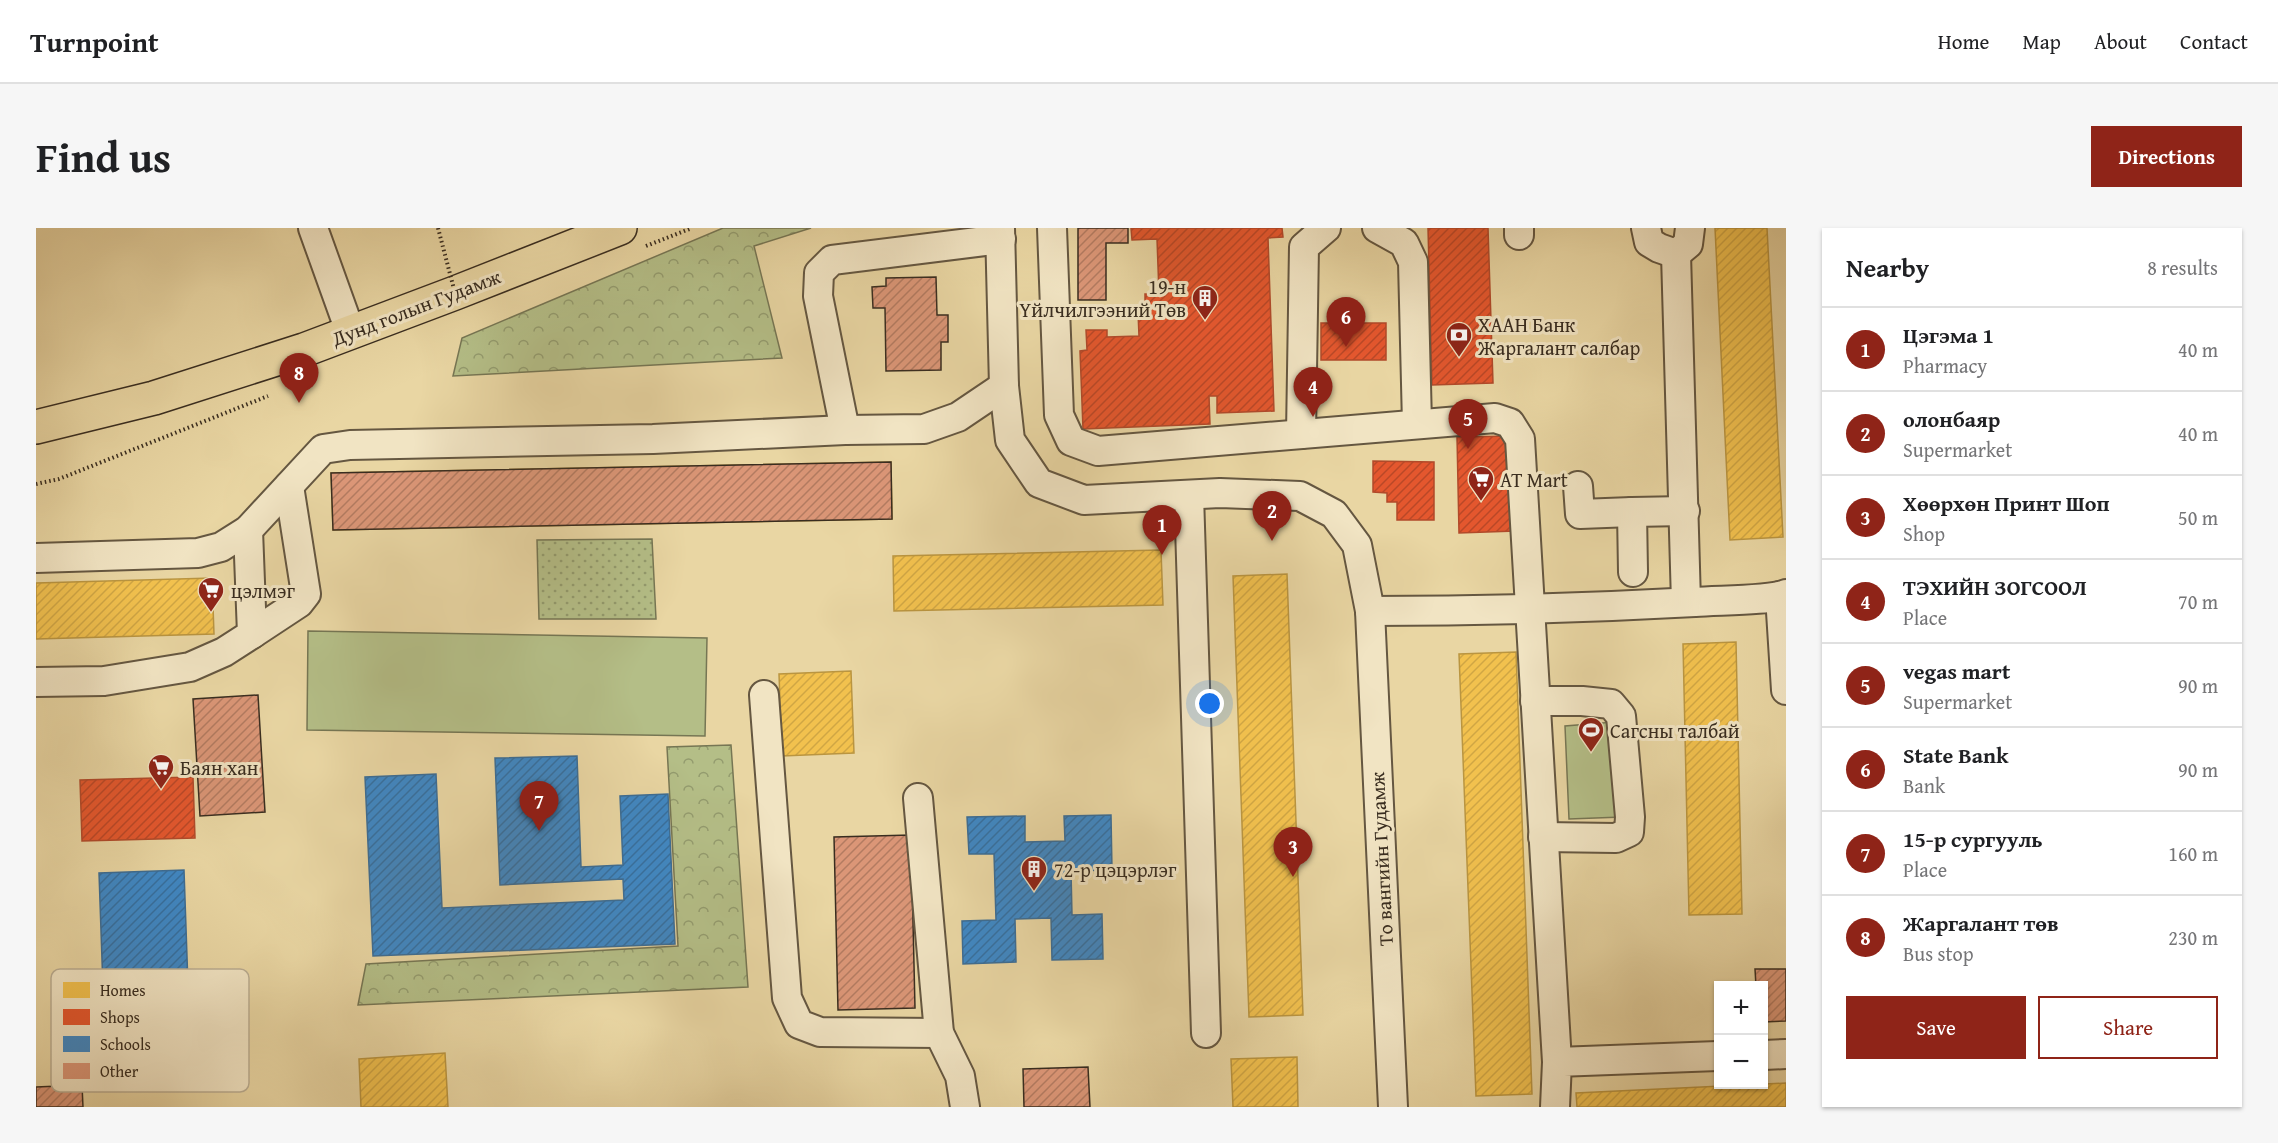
<!DOCTYPE html>
<html lang="en">
<head>
<meta charset="utf-8">
<style>
	:root { --surface:#fff; --page:#f6f6f6; --text:#202124; --muted:#757577; --line:#e0e0e0; --accent:#8f2418 }
	body { margin:0; font-family:"Gentium Book Plus",serif; background:var(--page); color:var(--text) }
	.controls { position:absolute; right:18px; bottom:18px; display:grid; overflow:hidden; border-radius:0px; box-shadow:0 2px 4px #0004 }
	.controls button { width:54px; height:54px; display:grid; place-items:center; padding:0; border:0; border-bottom:2px solid var(--line); background:var(--surface); color:var(--text); font:30px sans-serif }
	.you { position:absolute; left:1174px; top:476px; width:21px; height:21px; margin:-15px; border:4px solid #fff; border-radius:50%; background:#1a73e8; box-shadow:0 0 0 9px #1a73e833 }
	.badge { display:grid; place-items:center; width:39px; height:39px; border-radius:50%; background:var(--accent); color:#fff; font-size:20px; font-weight:700 }
	.pin { position:absolute; translate:-50% -50px; filter:drop-shadow(0 2px 3px #0008) }
	.pin::after { content:''; position:absolute; top:32px; width:21px; height:18px; background:inherit; clip-path:polygon(0 0,100% 0,50% 100%) }
	.list { margin:0; padding:0; list-style:none }
	h2 { display:flex; justify-content:space-between; align-items:center; height:78px; margin:0; padding:0 24px; font-size:26px }
	h2 small { font-size:20px; font-weight:400; color:var(--muted) }
	.list li { display:grid; grid-template-columns:39px 1fr auto; gap:18px; align-items:center; box-sizing:border-box; height:84px; padding:0 24px; border-top:2px solid var(--line) }
	.list b { display:block; font-size:22px; white-space:nowrap }
	.list p { margin:0; font-size:20px; white-space:nowrap; color:var(--muted) }
	.list em { font-size:20px; font-style:normal; color:var(--muted) }
	.actions { display:flex; gap:12px; padding:18px 24px }
	.actions a { flex:1; padding:14px 0; border:2px solid var(--accent); border-radius:0px; text-align:center; font-size:21px; color:var(--accent) }
	.actions .main { background:var(--accent); color:#fff }
	.map { position:relative; flex:none; width:1750px; height:879px; overflow:hidden; border-radius:0px }
	header { display:flex; align-items:center; gap:36px; box-sizing:border-box; height:84px; padding:0 30px; background:var(--surface); border-bottom:2px solid var(--line) }
	header strong { font-size:28px }
	nav { display:flex; gap:33px; margin-inline-start:auto; font-size:21px }
	.intro { display:flex; align-items:center; justify-content:space-between; box-sizing:border-box; height:144px; padding:0 36px }
	h1 { margin:0; font-size:42px }
	.button { padding:15px 27px; border-radius:0px; background:var(--accent); color:#fff; font-size:21px; font-weight:700 }
	main { display:flex; gap:36px; padding:0 36px }
	aside { flex:1; background:var(--surface); border-radius:0px; box-shadow:0 2px 4px #0004 }
	.map>svg:first-child { display:block }
	.forest { fill:url(#forest-crowns); stroke:#767654; stroke-width:1.5 }
	.park { fill:url(#park-dots); stroke:#767654; stroke-width:1.5 }
	.pitch { fill:#b4be87; stroke:#767654; stroke-width:1.5 }
	.homes { fill:url(#homes-hatch); stroke:#ba9540; stroke-width:1.5 }
	.shops { fill:url(#shops-hatch); stroke:#b14a2a; stroke-width:1.5 }
	.schools { fill:url(#schools-hatch); stroke:#3d6d94; stroke-width:1.5 }
	.building { fill:url(#building-hatch); stroke:#392d20; stroke-width:1.5 }
	.lines { fill:none; stroke-linecap:round; stroke-linejoin:round }
	.minor-casing { stroke:#655741; stroke-width:32 }
	.major-casing { stroke:#392d20; stroke-width:36 }
	.path { stroke:#392d20; stroke-width:4; stroke-dasharray:1.5 3; stroke-linecap:butt }
	.minor { stroke:#f1e4c3; stroke-width:28 }
	.major { stroke:#e9d6a3; stroke-width:33 }
	.path-bridge { stroke:#392d20; stroke-width:4; stroke-dasharray:1.5 3; stroke-linecap:butt }
	.labels { text-anchor:middle; dominant-baseline:central; stroke-width:6; stroke-linejoin:round; paint-order:stroke }
	.poi-label { font-size:20px; fill:#392d20; stroke:#f1e4c3; text-anchor:start }
	.street-label { font-size:20px; fill:#392d20; stroke:#f1e4c3 }
	.key { fill:#f1e4c3; stroke:#baad92; stroke-width:1.5 }
	.key-label { font-size:16px; fill:#392d20 }
</style>
</head>
<body>
<header>
<strong>Turnpoint</strong>
<nav><a>Home</a><a>Map</a><a>About</a><a>Contact</a></nav>
</header>
<div class="intro"><h1>Find us</h1><a class="button">Directions</a></div>
<main>
<div class="map">
<svg width="1750" height="879" viewBox="0 0 1750 879">
	<defs>
		<pattern id="forest-crowns" width="20" height="18" patternUnits="userSpaceOnUse" patternTransform="scale(1.5)"><rect width="20" height="18" fill="#b4be87"/><path d="M2 6a3 3 0 1 1 6 0M12 15a3 3 0 1 1 6 0" fill="none" stroke="#939b6e"/></pattern>
		<pattern id="park-dots" width="8" height="8" patternUnits="userSpaceOnUse" patternTransform="scale(1.5)"><rect width="8" height="8" fill="#b4be87"/><path d="M2 2h.1M6 6h.1" fill="none" stroke="#939b6e" stroke-width="1.8" stroke-linecap="round"/></pattern>
		<pattern id="homes-hatch" width="6" height="6" patternUnits="userSpaceOnUse" patternTransform="scale(1.5)"><rect width="6" height="6" fill="#f2c14e"/><path d="M-1 1l2-2M0 6l6-6M5 7l2-2" fill="none" stroke="#d0a644"/></pattern>
		<pattern id="shops-hatch" width="6" height="6" patternUnits="userSpaceOnUse" patternTransform="scale(1.5)"><rect width="6" height="6" fill="#e4572e"/><path d="M-1 1l2-2M0 6l6-6M5 7l2-2" fill="none" stroke="#ba4827"/></pattern>
		<pattern id="schools-hatch" width="6" height="6" patternUnits="userSpaceOnUse" patternTransform="scale(1.5)"><rect width="6" height="6" fill="#3f88c5"/><path d="M-1 1l2-2M0 6l6-6M5 7l2-2" fill="none" stroke="#3670a0"/></pattern>
		<pattern id="building-hatch" width="6" height="6" patternUnits="userSpaceOnUse" patternTransform="scale(1.5)"><rect width="6" height="6" fill="#db9677"/><path d="M-1 1l2-2M0 6l6-6M5 7l2-2" fill="none" stroke="#b37b61"/></pattern>
	</defs>
	<rect width="100%" height="100%" fill="#e9d6a3"/>
	<filter id="stains"><feTurbulence type="fractalNoise" baseFrequency=".00333" numOctaves="4"/><feColorMatrix values="0 0 0 0 .2 0 0 0 0 .09 0 0 0 0 .02 0 0 0 .5 -.17"/></filter>
	<radialGradient id="worn" r=".72"><stop offset=".6" stop-color="#630" stop-opacity="0"/><stop offset="1" stop-color="#630" stop-opacity=".3"/></radialGradient>
	<g class="forest">
		<path d="M687,0H775L718,18L746,130L417,148L426,110Z"/>
		<path d="M695,517L712,759L322,777L330,736L642,718L631,519Z"/>
	</g>
	<path class="park" d="M616,311L620,391H503L501,312Z"/>
	<g class="pitch">
		<path d="M272,403L671,410L669,508L271,502Z"/>
		<path d="M1578,494L1586,589L1533,591L1529,498Z"/>
	</g>
	<g class="homes">
		<path d="M1679,0H1731L1747,309L1694,312Z"/>
		<path d="M855,234L856,291L297,302L295,245Z"/>
		<path d="M1125,322L1127,377L858,383L857,328Z"/>
		<path d="M1251,346L1267,787L1213,789L1197,348Z"/>
		<path d="M176,350L178,406L0,411V355Z"/>
		<path d="M1700,414L1706,686L1653,687L1647,416Z"/>
		<path d="M1480,424L1496,866L1440,868L1423,426Z"/>
		<path d="M815,443L818,525L746,528L743,446Z"/>
		<path d="M409,825L412,879H325L323,831Z"/>
		<path d="M1261,829L1262,879H1197L1195,831Z"/>
		<path d="M1750,855V879H1541L1540,865Z"/>
	</g>
	<g class="shops">
		<path d="M1095,0H1246L1247,9L1232,10L1238,183L1181,185V168H1173L1174,196L1047,201L1044,123L1051,122L1050,102H1071V109L1103,108L1102,84H1109V66H1123L1121,11L1096,12Z"/>
		<path d="M1392,0H1452L1457,155L1396,157Z"/>
		<rect x="1285" y="95" width="65" height="37"/>
		<path d="M1476,208L1479,303L1423,305L1421,209Z"/>
		<path d="M1337,233L1398,234V292H1361V274H1351V265L1337,264Z"/>
		<path d="M157,549L159,610L46,613L44,552Z"/>
	</g>
	<g class="schools">
		<path d="M541,528L545,639L587,637L584,568L632,566L639,716L337,728L329,549L400,546L406,680L588,672L587,651L464,657L459,530Z"/>
		<path d="M1075,587L1076,642L1035,643L1036,687L1066,686L1067,731L1016,732L1015,690L979,691L980,734L927,736L926,693L960,692L958,626H933L931,589L989,588V614L1029,613L1028,588Z"/>
		<path d="M148,642L155,844L70,847L63,645Z"/>
	</g>
	<g class="building">
		<path d="M1042,0H1092V15H1070V72H1042Z"/>
		<path d="M900,49L901,87H912V114H905V142L850,143L849,80H837L836,59L850,58V50Z"/>
		<path d="M855,234L856,291L297,302L295,245Z"/>
		<path d="M222,467L229,584L164,588L157,471Z"/>
		<path d="M875,607L879,780L802,782L798,609Z"/>
		<path d="M1719,741H1750V793L1728,794V758H1720Z"/>
		<path d="M1052,839L1054,879H988L987,841Z"/>
		<path d="M46,857L47,879H0V859Z"/>
	</g>
	<g class="lines">
		<g class="minor-casing">
			<g id="minor">
				<path d="M277,0L314,103"/>
				<path d="M964,0L968,158L974,212L1003,255L1048,272L1184,265L1264,268L1298,286L1321,317L1334,383L1357,879"/>
				<path d="M1016,0L1023,187L1035,213L1062,223L1459,190L1474,195L1484,211L1521,834"/>
				<path d="M1341,0L1368,15L1377,34L1381,196"/>
				<path d="M1483,0V7"/>
				<path d="M1610,0L1613,14L1623,20L1640,26"/>
				<path d="M1640,26L1650,374"/>
				<path d="M1640,26L1652,16L1654,0"/>
				<path d="M809,202L782,68L783,45L796,32L965,11"/>
				<path d="M1265,206L1268,19L1290,0"/>
				<path d="M1542,258L1544,286L1596,284"/>
				<path d="M1153,267L1170,805"/>
				<path d="M0,330L162,325L185,319L212,302L287,221L314,217L617,211L809,202L888,201L922,189L968,158"/>
				<path d="M1597,344L1596,284L1649,283"/>
				<path d="M1744,368L1750,462"/>
				<path d="M1334,383C1443,383 1551,380 1659,374C1681,372 1733,373 1750,366"/>
				<path d="M216,406L263,375L270,366L253,258"/>
				<path d="M0,454L68,453L154,439L188,424L216,406L212,302"/>
				<path d="M728,467L751,770L763,796L784,804L903,805"/>
				<path d="M1499,473H1546L1575,476L1585,488L1594,589L1593,604L1580,610L1507,609"/>
				<path d="M882,570L903,805L924,848L929,879"/>
				<path d="M1728,827L1750,826"/>
				<path d="M1519,879L1521,834L1682,828"/>
			</g>
		</g>
		<g class="major-casing">
			<path id="major" d="M0,199L118,170L268,122L419,65L584,0"/>
		</g>
		<g class="path">
			<path d="M610,18L656,0"/>
			<path d="M0,256L23,251L232,168"/>
		</g>
		<use href="#minor" class="minor"/>
		<use href="#major" class="major"/>
		<path class="path-bridge" d="M402,0L419,65"/>
	</g>
	<defs>
		<g id="building-pin" transform="scale(1.35)"><path d="M0 17L-7.5 6A9.5 9.5 0 1 1 7.5 6Z" fill="#8f2418" stroke="#f1e4c3"/><path d="M-4-6H4V6H1V3H-1V6H-4ZM-2.5-4.3h1.7v1.8h-1.7ZM.8-4.3h1.7v1.8H.8ZM-2.5-1h1.7V.8h-1.7ZM.8-1h1.7V.8H.8Z" fill="#fff"/></g>
		<g id="bank-pin" transform="scale(1.35)"><path d="M0 17L-7.5 6A9.5 9.5 0 1 1 7.5 6Z" fill="#8f2418" stroke="#f1e4c3"/><path d="M-6-4H6V4H-6ZM0-2.3a2.3 2.3 0 1 0 0 4.6a2.3 2.3 0 1 0 0-4.6Z" fill="#fff"/></g>
		<g id="supermarket-pin" transform="scale(1.35)"><path d="M0 17L-7.5 6A9.5 9.5 0 1 1 7.5 6Z" fill="#8f2418" stroke="#f1e4c3"/><path d="M-6-5.5h2.5l.6 2H6L4.5 2H-2.5L-4.4-4H-6ZM-1.5 3.2a1.3 1.3 0 1 0 .1 0ZM3 3.2a1.3 1.3 0 1 0 .1 0Z" fill="#fff"/></g>
		<g id="stadium-pin" transform="scale(1.35)"><path d="M0 17L-7.5 6A9.5 9.5 0 1 1 7.5 6Z" fill="#8f2418" stroke="#f1e4c3"/><path d="M0-5a6.5 5 0 1 0 0 10a6.5 5 0 1 0 0-10ZM-3.5-1.8h7v3.6h-7Z" fill="#fff"/></g>
	</defs>
	<g fill-rule="evenodd">
		<use href="#building-pin" x="1169" y="70"/>
		<use href="#bank-pin" x="1423" y="107"/>
		<use href="#supermarket-pin" x="1445" y="251"/>
		<use href="#supermarket-pin" x="175" y="362"/>
		<use href="#stadium-pin" x="1555" y="502"/>
		<use href="#supermarket-pin" x="125" y="539"/>
		<use href="#building-pin" x="998" y="641"/>
	</g>
	<g class="labels">
		<g class="poi-label">
			<text x="1150" y="58" text-anchor="end">19-н<tspan x="1150" dy="23">Үйлчилгээний Төв</tspan></text>
			<text x="1442" y="96">ХААН Банк<tspan x="1442" dy="23">Жаргалант салбар</tspan></text>
			<text x="1464" y="251">AT Mart</text>
			<text x="195" y="362">цэлмэг</text>
			<text x="1574" y="502">Сагсны талбай</text>
			<text x="144" y="539">Баян хан</text>
			<text x="1018" y="641">72-р цэцэрлэг</text>
		</g>
		<g class="street-label">
			<text transform="translate(380 79) rotate(-21)">Дунд голын Гудамж</text>
			<text transform="translate(1345 631) rotate(-93)">То вангийн Гудамж</text>
		</g>
	</g>
	<rect x="15" y="741" width="198" height="123" rx="9" class="key"/>
	<rect x="27" y="754" width="27" height="16" fill="#f2c14e"/>
	<rect x="27" y="781" width="27" height="16" fill="#e4572e"/>
	<rect x="27" y="808" width="27" height="16" fill="#3f88c5"/>
	<rect x="27" y="835" width="27" height="16" fill="#db9677"/>
	<g class="key-label">
		<text x="64" y="768">Homes</text>
		<text x="64" y="795">Shops</text>
		<text x="64" y="822">Schools</text>
		<text x="64" y="849">Other</text>
	</g>
	<rect width="100%" height="100%" filter="url(#stains)"/>
	<rect width="100%" height="100%" fill="url(#worn)"/>
</svg>
<div class="controls">
<button>+</button>
<button>−</button>
</div>
<div class="you"></div>
<div class="pin badge" style="left:1126px;top:327px">1</div>
<div class="pin badge" style="left:1236px;top:313px">2</div>
<div class="pin badge" style="left:1257px;top:649px">3</div>
<div class="pin badge" style="left:1277px;top:189px">4</div>
<div class="pin badge" style="left:1432px;top:221px">5</div>
<div class="pin badge" style="left:1310px;top:119px">6</div>
<div class="pin badge" style="left:503px;top:603px">7</div>
<div class="pin badge" style="left:263px;top:175px">8</div>
</div>
<aside>
<h2>Nearby<small>8 results</small></h2>
<ul class="list">
<li><span class="badge">1</span><div><b>Цэгэма 1</b><p>Pharmacy</p></div><em>40 m</em></li>
<li><span class="badge">2</span><div><b>олонбаяр</b><p>Supermarket</p></div><em>40 m</em></li>
<li><span class="badge">3</span><div><b>Хөөрхөн Принт Шоп</b><p>Shop</p></div><em>50 m</em></li>
<li><span class="badge">4</span><div><b>ТЭХИЙН ЗОГСООЛ</b><p>Place</p></div><em>70 m</em></li>
<li><span class="badge">5</span><div><b>vegas mart</b><p>Supermarket</p></div><em>90 m</em></li>
<li><span class="badge">6</span><div><b>State Bank</b><p>Bank</p></div><em>90 m</em></li>
<li><span class="badge">7</span><div><b>15-р сургууль</b><p>Place</p></div><em>160 m</em></li>
<li><span class="badge">8</span><div><b>Жаргалант төв</b><p>Bus stop</p></div><em>230 m</em></li>
</ul>
<div class="actions"><a class="main">Save</a><a>Share</a></div>
</aside>
</main>
</body>
</html>
